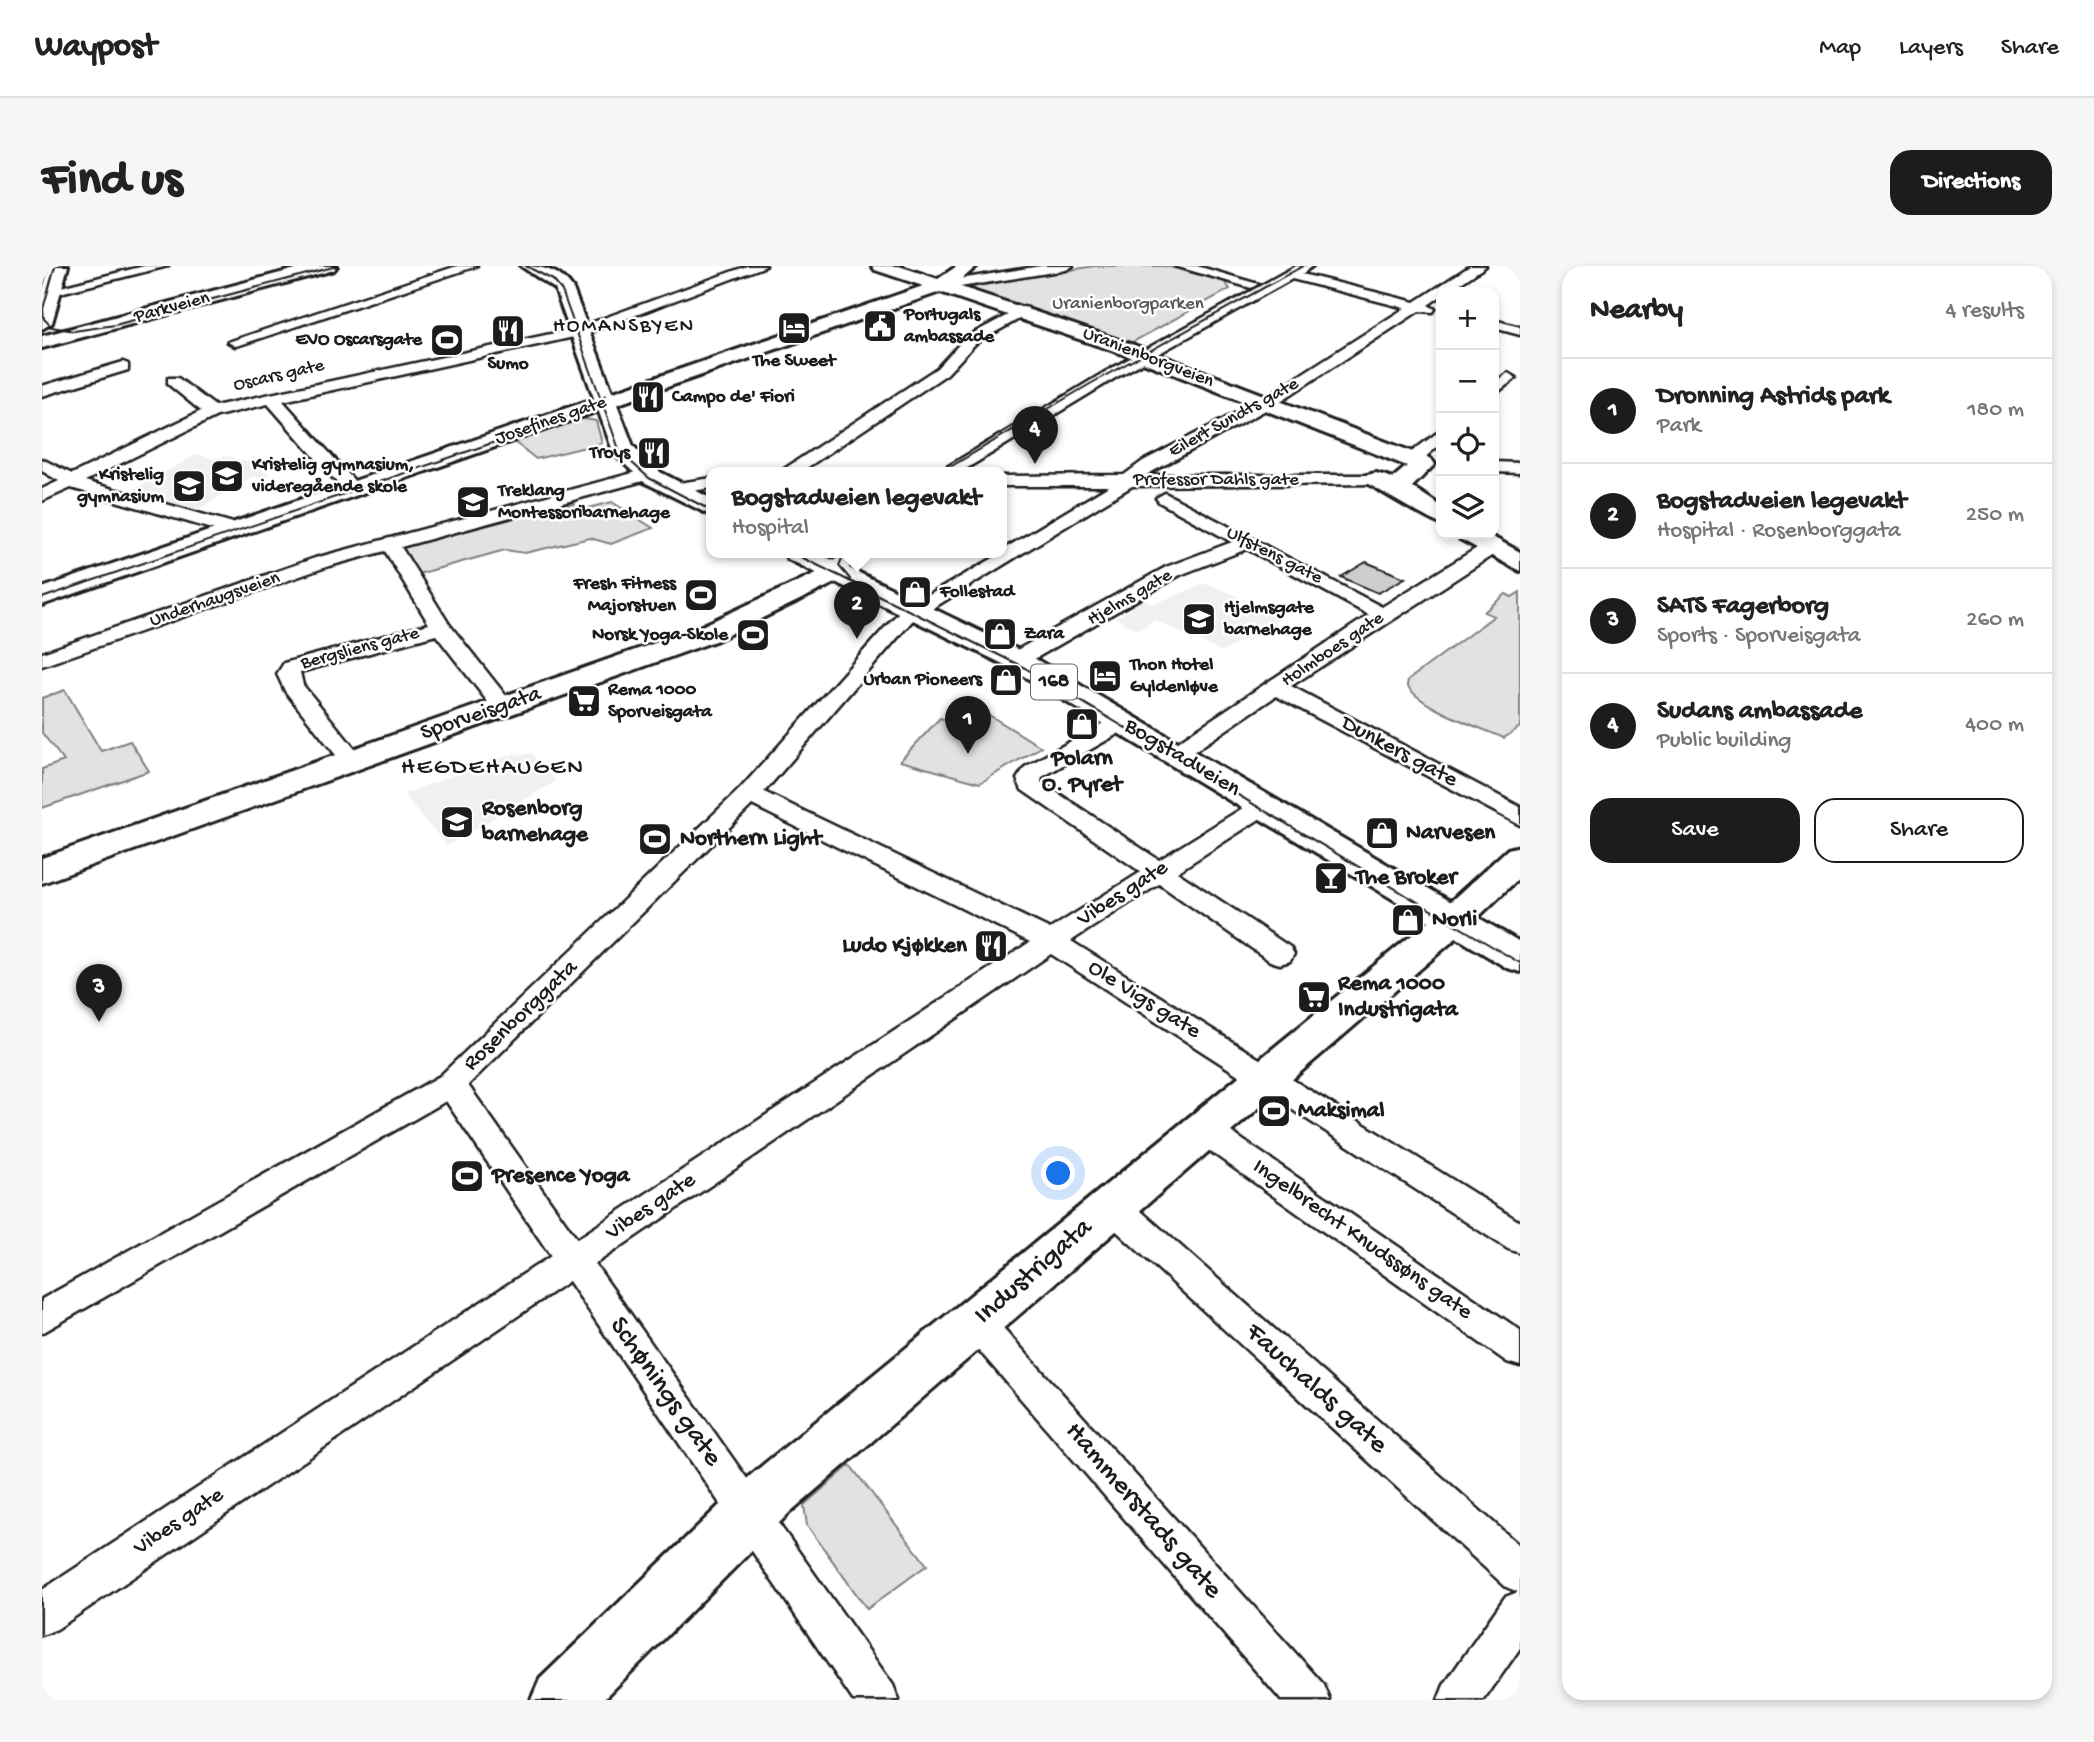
<!DOCTYPE html>
<html lang="en">
<head>
<meta charset="utf-8">
<style>
	:root { --surface:#fff; --page:#f6f6f6; --text:#222; --muted:#767676; --line:#e0e0e0; --accent:#1c1c1c }
	body { margin:0; font-family:"Gochi Hand",sans-serif; background:var(--page); color:var(--text) }
	.controls { position:absolute; right:21px; top:21px; display:grid; overflow:hidden; border-radius:14px; box-shadow:0 4px 10px #0003 }
	.controls button { width:63px; height:63px; display:grid; place-items:center; padding:0; border:0; border-bottom:2px solid var(--line); background:var(--surface); color:var(--text); font:35px sans-serif }
	.you { position:absolute; left:1017px; top:908px; width:24px; height:24px; margin:-18px; border:5px solid #fff; border-radius:50%; background:#1a73e8; box-shadow:0 0 0 10px #1a73e833 }
	.badge { display:grid; place-items:center; width:46px; height:46px; border-radius:50%; background:var(--accent); color:#fff; font-size:23px; font-weight:700 }
	.pin { position:absolute; translate:-50% -58px; filter:drop-shadow(0 2px 4px #0008) }
	.pin::after { content:''; position:absolute; top:37px; width:24px; height:21px; background:inherit; clip-path:polygon(0 0,100% 0,50% 100%) }
	.popup { position:absolute; left:664px; top:201px; width:301px; height:91px; box-sizing:border-box; display:grid; place-content:center; border-radius:14px; background:var(--surface); filter:drop-shadow(0 2px 5px #0005); font-size:23px; white-space:nowrap; color:var(--muted) }
	.popup b { font-size:26px; color:var(--text) }
	.popup::after { content:''; position:absolute; left:50%; top:100%; margin-left:-14px; border:14px solid transparent; border-top-color:var(--surface) }
	.list { margin:0; padding:0; list-style:none }
	h2 { display:flex; justify-content:space-between; align-items:center; height:91px; margin:0; padding:0 28px; font-size:30px }
	h2 small { font-size:23px; font-weight:400; color:var(--muted) }
	.list li { display:grid; grid-template-columns:46px 1fr auto; gap:21px; align-items:center; box-sizing:border-box; height:105px; padding:0 28px; border-top:2px solid var(--line) }
	.list b { display:block; font-size:26px; white-space:nowrap }
	.list p { margin:0; font-size:23px; white-space:nowrap; color:var(--muted) }
	.list em { font-size:23px; font-style:normal; color:var(--muted) }
	.actions { display:flex; gap:14px; padding:21px 28px }
	.actions a { flex:1; padding:16px 0; border:2px solid var(--accent); border-radius:21px; text-align:center; font-size:24px; color:var(--accent) }
	.actions .main { background:var(--accent); color:#fff }
	.icon { flex:none; width:38px; height:38px; fill:none; stroke:currentColor; stroke-width:2; stroke-linecap:round; stroke-linejoin:round }
	.map { position:relative; flex:none; width:1478px; height:1434px; overflow:hidden; border-radius:21px }
	header { display:flex; align-items:center; gap:42px; box-sizing:border-box; height:98px; padding:0 35px; background:var(--surface); border-bottom:2px solid var(--line) }
	header strong { font-size:33px }
	nav { display:flex; gap:38px; margin-inline-start:auto; font-size:24px }
	.intro { display:flex; align-items:center; justify-content:space-between; box-sizing:border-box; height:168px; padding:0 42px }
	h1 { margin:0; font-size:49px }
	.button { padding:18px 32px; border-radius:21px; background:var(--accent); color:#fff; font-size:24px; font-weight:700 }
	main { display:flex; gap:42px; padding:0 42px }
	aside { flex:1; background:var(--surface); border-radius:21px; box-shadow:0 4px 10px #0003 }
	.map>svg:first-child { display:block }
	.built { fill:#f0f0f0 }
	.green { fill:#e2e2e2; stroke:#7f7f7f; stroke-width:2 }
	.building { fill:#cecece; stroke:#1c1c1c; stroke-width:2 }
	.lines { fill:none; stroke-linecap:round; stroke-linejoin:round }
	.street-casing { stroke:#1c1c1c; stroke-width:5 }
	.secondary-casing { stroke:#1c1c1c; stroke-width:6 }
	.primary-casing { stroke:#1c1c1c; stroke-width:6 }
	.street { fill:#fff; fill-rule:evenodd }
	.secondary { fill:#fff; fill-rule:evenodd }
	.primary { fill:#fff; fill-rule:evenodd }
	.tram { stroke:#1c1c1c; stroke-width:2 }
	.labels { text-anchor:middle; dominant-baseline:central; stroke-width:5; stroke-linejoin:round; paint-order:stroke }
	.far-park-label { font-size:19px; fill:#575757; stroke:#fff }
	.far-street-label { font-size:19px; fill:#1c1c1c; stroke:#fff }
	.far-poi-label { font-size:19px; font-weight:bold; fill:#1c1c1c; stroke:#fff; text-anchor:start }
	.far-quarter-label { font-size:21px; letter-spacing:2px; fill:#1c1c1c; stroke:#fff }
	.shield { fill:#fff; stroke:#606060; stroke-width:2 }
	.shield-label { font-size:21px; font-weight:bold; fill:#1c1c1c }
	.street-label { font-size:23px; fill:#1c1c1c; stroke:#fff }
	.poi-label { font-size:23px; font-weight:bold; fill:#1c1c1c; stroke:#fff; text-anchor:start }
	.neighbourhood-label { font-size:24px; letter-spacing:2px; fill:#1c1c1c; stroke:#fff }
	.near-street-label { font-size:28px; fill:#1c1c1c; stroke:#fff }
</style>
</head>
<body>
<header>
<strong>Waypost</strong>
<nav><a>Map</a><a>Layers</a><a>Share</a></nav>
</header>
<div class="intro"><h1>Find us</h1><a class="button">Directions</a></div>
<main>
<div class="map">
<svg width="1478" height="1434" viewBox="0 0 1478 1434">
	<rect width="100%" height="100%" fill="#fff"/>
	<filter id="ink" filterUnits="userSpaceOnUse"><feTurbulence type="fractalNoise" baseFrequency=".0143" numOctaves="2"/><feDisplacementMap in="SourceGraphic" scale="14" xChannelSelector="R" yChannelSelector="G"/><feConvolveMatrix kernelMatrix="1 2 1 2 8 2 1 2 1" color-interpolation-filters="sRGB"/></filter>
	<g filter="url(#ink)">
		<g class="built">
			<path d="M156,188L172,193L184,190L205,196L213,191L228,209L215,212L213,209L150,247L84,228Z"/>
			<path d="M1164,317L1242,350L1180,386L1113,354L1096,364L1073,352L1089,343L1087,338L1098,333L1112,338Z"/>
			<path d="M473,487L478,490L489,487L514,515L405,580L361,528Z"/>
		</g>
		<g class="green">
			<path d="M1052,0H1123L1182,15L1188,23L1089,77L940,28L930,21Z"/>
			<path d="M536,152L554,155L560,177L494,193L471,175Z"/>
			<path d="M570,236L611,262L569,278L548,272L483,287L463,284L376,308L355,282L533,237L531,242L538,244Z"/>
			<path d="M1478,326V461L1462,472C1437,461 1378,442 1365,419L1366,414L1452,350L1442,346L1464,328L1470,331Z"/>
			<path d="M23,424L59,485L88,475L107,505L0,542V503L22,495L0,467V432Z"/>
			<path d="M947,449L999,481L938,517L858,495L898,452L924,461Z"/>
			<path d="M808,1199L885,1299L825,1343L765,1259L762,1239Z"/>
		</g>
		<path class="building" d="M1324,296L1336,301L1363,312L1336,327L1299,311Z"/>
		<g class="lines">
			<g class="street-casing">
				<g id="street">
					<path d="M102,0H126L10,29L3,25Z"/>
					<path d="M415,0H435L198,79L193,80L186,76Z"/>
					<path d="M705,0H724L541,69L241,135L316,219L319,223L316,227H304L226,138L175,150L43,215L198,259L200,263L198,267H184L29,222L0,235V223L17,215L0,205V193L30,208L159,145L126,118V112H136L173,140L532,63Z"/>
					<path d="M999,0H1031L1024,4L899,24L892,20L899,16Z"/>
					<path d="M1133,0H1155L1216,18L1209,22Z"/>
					<path d="M1254,0H1271L1260,8L1373,36L1428,0H1444L1406,26H1399V30L1386,39L1393,43L1391,46L1377,45L1231,140L1104,209H1334L1340,210L1343,214L1340,218L1090,220L870,355L722,526L1008,663L1099,606L980,524L975,513L983,501L1072,451H1088L1091,456L1088,461L1000,511L999,516L1117,594L1212,535H1230L1233,540L1230,545L1135,606L1248,681L1252,688L1248,695L1238,698L1228,695L1117,618L1029,675L1478,956V987L1466,983L1009,688L553,998L851,1419L857,1434H811L527,1015L15,1363L0,1369V1324L509,990L404,835L0,1067V1033L398,810L698,523L856,347L960,287V284L1067,220H960V210L1082,209L1101,195L1219,134L1363,42L1250,13L1073,112L917,207H895L1063,106ZM710,539L988,676L535,973L426,819Z"/>
					<path d="M981,41L986,42V48L934,77L905,108L757,207H736L895,102L924,71Z"/>
					<path d="M1452,54L1478,61V69L1452,62Z"/>
					<path d="M81,96L86,98V104L0,130V120Z"/>
					<path d="M1466,107L1474,112L1452,129V116Z"/>
					<path d="M1399,164V177L1376,198H1364L1361,194L1364,190Z"/>
					<path d="M1452,196L1478,197V207L1452,206Z"/>
					<path d="M606,203L615,208L612,212L359,281L407,358L472,440L461,447L453,445L394,369L258,406L261,419L321,493L317,498H301L243,425L235,408L242,397L387,358L343,285L287,300L0,400V387L273,292Z"/>
					<path d="M670,212V222L630,228L621,223L630,218Z"/>
					<path d="M1123,227L1340,341L1443,277H1457L1459,281L1457,285L1249,420L1478,541V559L1234,430L1141,493H1125L1121,488L1125,483L1327,349L1205,283L1138,309L982,399H966L963,394L966,389L1124,301L1190,276L1117,236L1114,232Z"/>
					<path d="M798,287H817L801,310H787L784,306Z"/>
					<path d="M1162,852L1173,855L1478,1064V1100L1465,1096L1151,873L1146,864L1151,855Z"/>
					<path d="M1070,926L1082,930L1478,1280V1382L1442,1434H1396L1402,1419L1463,1331L1476,1326L1464,1321L1058,950L1054,940L1058,930Z"/>
					<path d="M934,1040L946,1045L1282,1419L1288,1434H1239L922,1067L916,1056L922,1045Z"/>
				</g>
			</g>
			<g class="secondary-casing">
				<g id="secondary">
					<path d="M8,0H26L10,57L0,63V26Z"/>
					<path d="M265,0H295L292,4L0,82V70Z"/>
					<path d="M830,0H857L896,13L915,0H935L913,19L1092,79L1389,193L1393,198L1370,221L1399,240V258C1392,257 1325,218 1322,214L1325,209L1334,207L1351,212L1365,200L1078,87L898,26L0,339V322L881,20L833,4Z"/>
					<path d="M1414,268H1445L1478,286V305L1418,273Z"/>
					<path d="M794,298L803,300L807,306L803,312L673,375L0,617V592L653,363Z"/>
					<path d="M1478,580V611L1413,673L748,1246L561,1434H489L498,1413L710,1208L1387,655L1466,583Z"/>
				</g>
			</g>
			<g class="primary-casing">
				<g id="primary">
					<path d="M479,0C501,0 518,4 531,23L591,180L618,206L670,233V250L602,216L572,188L513,23Z"/>
					<path d="M742,287H776L985,388L1478,676V706L1465,702L965,400L746,293Z"/>
				</g>
			</g>
			<use href="#street" class="street"/>
			<use href="#secondary" class="secondary"/>
			<use href="#primary" class="primary"/>
			<g class="tram">
				<path d="M13,0L1,43L2,53L10,61L32,65L73,59L295,0"/>
				<path d="M484,0L511,14L520,25L578,186L607,212L670,245"/>
				<path d="M898,207L1048,118L1261,0"/>
				<path d="M751,287L983,402L1478,697"/>
				<path d="M802,287L797,300L808,313"/>
				<path d="M0,332L546,144L555,140L563,129"/>
			</g>
		</g>
	</g>
	<defs>
		<g id="civic-square" transform="scale(1.75)"><rect x="-9" y="-9" width="18" height="18" rx="4" fill="#1c1c1c" stroke="#fff"/><path d="M-.6-6.5H3V-4.5H.6V-3L4-1V1h2V6H-6V1h2V-1L-.6-3ZM-1.2 2.5V6h2.4V2.5Z" fill="#fff"/></g>
		<g id="hotel-square" transform="scale(1.75)"><rect x="-9" y="-9" width="18" height="18" rx="4" fill="#1c1c1c" stroke="#fff"/><path d="M-6-4.5h1.5V1H6V5H4.5V3h-9V5H-6ZM-4 0a1.8 1.8 0 1 1 3.6 0ZM.5 0V-2.5h3Q6-2.5 6 0Z" fill="#fff"/></g>
		<g id="restaurant-square" transform="scale(1.75)"><rect x="-9" y="-9" width="18" height="18" rx="4" fill="#1c1c1c" stroke="#fff"/><path d="M-5-6h1v4h1v-4h1v4h1v-4h1v5L-1.5 .5V6h-2V.5L-5-1ZM5-6V6H3V1.5H1.5Q1.5-4 5-6Z" fill="#fff"/></g>
		<g id="stadium-square" transform="scale(1.75)"><rect x="-9" y="-9" width="18" height="18" rx="4" fill="#1c1c1c" stroke="#fff"/><path d="M0-5a6.5 5 0 1 0 0 10a6.5 5 0 1 0 0-10ZM-3.5-1.8h7v3.6h-7Z" fill="#fff"/></g>
		<g id="school-square" transform="scale(1.75)"><rect x="-9" y="-9" width="18" height="18" rx="4" fill="#1c1c1c" stroke="#fff"/><path d="M0-5L7-2L0 1L-7-2ZM-4 1L0 2.5L4 1V4Q0 6-4 4Z" fill="#fff"/></g>
		<g id="shop-square" transform="scale(1.75)"><rect x="-9" y="-9" width="18" height="18" rx="4" fill="#1c1c1c" stroke="#fff"/><path d="M-5-2.5h2.3a2.7 3.5 0 0 1 5.4 0H5L5.5 6h-11ZM-1.5-2.5h3a1.5 2.3 0 0 0-3 0Z" fill="#fff"/></g>
		<g id="supermarket-square" transform="scale(1.75)"><rect x="-9" y="-9" width="18" height="18" rx="4" fill="#1c1c1c" stroke="#fff"/><path d="M-6-5.5h2.5l.6 2H6L4.5 2H-2.5L-4.4-4H-6ZM-1.5 3.2a1.3 1.3 0 1 0 .1 0ZM3 3.2a1.3 1.3 0 1 0 .1 0Z" fill="#fff"/></g>
		<g id="bar-square" transform="scale(1.75)"><rect x="-9" y="-9" width="18" height="18" rx="4" fill="#1c1c1c" stroke="#fff"/><path d="M-6-5H6L.8 .8V4.5H3.5V6h-7V4.5H-.8V.8Z" fill="#fff"/></g>
	</defs>
	<g fill-rule="evenodd">
		<use href="#civic-square" x="838" y="60"/>
		<use href="#hotel-square" x="752" y="62"/>
		<use href="#restaurant-square" x="466" y="65"/>
		<use href="#stadium-square" x="405" y="74"/>
		<use href="#restaurant-square" x="606" y="131"/>
		<use href="#restaurant-square" x="612" y="187"/>
		<use href="#school-square" x="185" y="210"/>
		<use href="#school-square" x="147" y="220"/>
		<use href="#school-square" x="431" y="236"/>
		<use href="#shop-square" x="873" y="326"/>
		<use href="#stadium-square" x="659" y="329"/>
		<use href="#school-square" x="1157" y="353"/>
		<use href="#shop-square" x="958" y="368"/>
		<use href="#stadium-square" x="711" y="369"/>
		<use href="#hotel-square" x="1063" y="410"/>
		<use href="#shop-square" x="964" y="414"/>
		<use href="#supermarket-square" x="542" y="435"/>
		<use href="#shop-square" x="1040" y="458"/>
		<use href="#school-square" x="415" y="556"/>
		<use href="#shop-square" x="1340" y="567"/>
		<use href="#stadium-square" x="613" y="573"/>
		<use href="#bar-square" x="1289" y="612"/>
		<use href="#shop-square" x="1366" y="654"/>
		<use href="#restaurant-square" x="949" y="680"/>
		<use href="#supermarket-square" x="1272" y="731"/>
		<use href="#stadium-square" x="1232" y="845"/>
		<use href="#stadium-square" x="425" y="910"/>
	</g>
	<g class="labels">
		<g class="far-park-label">
			<text x="1086" y="38">Uranienborgparken</text>
		</g>
		<g class="far-street-label">
			<text transform="translate(130 42) rotate(-15)">Parkveien</text>
			<text transform="translate(1106 92) rotate(21)">Uranienborgveien</text>
			<text transform="translate(237 110) rotate(-13)">Oscars gate</text>
			<text transform="translate(1192 152) rotate(-29)">Eilert Sundts gate</text>
			<text transform="translate(509 155) rotate(-19)">Josefines gate</text>
			<text x="1174" y="214">Professor Dahls gate</text>
			<text transform="translate(1232 290) rotate(27)">Ulfstens gate</text>
			<text transform="translate(1088 332) rotate(-30)">Hjelms gate</text>
			<text transform="translate(173 334) rotate(-19)">Underhaugsveien</text>
			<text transform="translate(318 383) rotate(-15)">Bergsliens gate</text>
			<text transform="translate(1291 384) rotate(-34)">Holmboes gate</text>
		</g>
		<g class="far-poi-label">
			<text x="862" y="49">Portugals<tspan x="862" dy="22">ambassade</tspan></text>
			<text x="380" y="74" text-anchor="end">EVO Oscarsgate</text>
			<text x="752" y="95" text-anchor="middle">The Sweet</text>
			<text x="466" y="98" text-anchor="middle">Sumo</text>
			<text x="630" y="131">Campo de' Fiori</text>
			<text x="588" y="187" text-anchor="end">Troys</text>
			<text x="210" y="199">Kristelig gymnasium,<tspan x="210" dy="22">videregående skole</tspan></text>
			<text x="122" y="209" text-anchor="end">Kristelig<tspan x="122" dy="22">gymnasium</tspan></text>
			<text x="456" y="225">Treklang<tspan x="456" dy="22">Montessoribarnehage</tspan></text>
			<text x="634" y="318" text-anchor="end">Fresh Fitness<tspan x="634" dy="22">Majorstuen</tspan></text>
			<text x="898" y="326">Follestad</text>
			<text x="1182" y="342">Hjelmsgate<tspan x="1182" dy="22">barnehage</tspan></text>
			<text x="982" y="368">Zara</text>
			<text x="686" y="369" text-anchor="end">Norsk Yoga-Skole</text>
			<text x="1088" y="399">Thon Hotel<tspan x="1088" dy="22">Gyldenløve</tspan></text>
			<text x="940" y="414" text-anchor="end">Urban Pioneers</text>
			<text x="566" y="424">Rema 1000<tspan x="566" dy="22">Sporveisgata</tspan></text>
		</g>
		<g class="far-quarter-label">
			<text x="582" y="61">HOMANSBYEN</text>
		</g>
		<rect class="shield" x="989" y="398.5" width="46" height="35" rx="5"/>
		<g class="shield-label">
			<text x="1012" y="416">168</text>
		</g>
		<g class="street-label">
			<text transform="translate(439 448) rotate(-19)">Sporveisgata</text>
			<text transform="translate(1357 486) rotate(28)">Dunkers gate</text>
			<text transform="translate(1140 492) rotate(31)">Bogstadveien</text>
			<text transform="translate(1081 628) rotate(-33)">Vibes gate</text>
			<text transform="translate(1102 734) rotate(32)">Ole Vigs gate</text>
			<text transform="translate(479 750) rotate(-44)">Rosenborggata</text>
			<text transform="translate(609 941) rotate(-34)">Vibes gate</text>
			<text transform="translate(1320 974) rotate(35)">Ingelbrecht Knudssøns gate</text>
			<text transform="translate(137 1256) rotate(-34)">Vibes gate</text>
		</g>
		<g class="poi-label">
			<text x="1040" y="493" text-anchor="middle">Polarn<tspan x="1040" dy="26">O. Pyret</tspan></text>
			<text x="440" y="543">Rosenborg<tspan x="440" dy="26">barnehage</tspan></text>
			<text x="1364" y="567">Narvesen</text>
			<text x="638" y="573">Northern Light</text>
			<text x="1314" y="612">The Broker</text>
			<text x="1390" y="654">Norli</text>
			<text x="925" y="680" text-anchor="end">Ludo Kjøkken</text>
			<text x="1296" y="718">Rema 1000<tspan x="1296" dy="26">Industrigata</tspan></text>
			<text x="1256" y="845">Maksimal</text>
			<text x="450" y="910">Presence Yoga</text>
		</g>
		<g class="neighbourhood-label">
			<text x="451" y="502">HEGDEHAUGEN</text>
		</g>
		<g class="near-street-label">
			<text transform="translate(992 1006) rotate(-41)">Industrigata</text>
			<text transform="translate(1274 1123) rotate(42)">Fauchalds gate</text>
			<text transform="translate(623 1126) rotate(55)">Schønings gate</text>
			<text transform="translate(1101 1245) rotate(49)">Hammerstads gate</text>
		</g>
	</g>
</svg>
<div class="controls">
<button>+</button>
<button>−</button>
<button><svg class="icon" aria-label="locate" viewBox="0 0 24 24"><circle cx="12" cy="12" r="6"/><path d="M12 2v4M12 18v4M2 12h4M18 12h4"/></svg></button>
<button><svg class="icon" aria-label="layers" viewBox="0 0 24 24"><path d="M12 4l9 5-9 5-9-5zM3 14l9 5 9-5"/></svg></button>
</div>
<div class="you"></div>
<div class="pin badge" style="left:926px;top:488px">1</div>
<div class="pin badge" style="left:815px;top:373px">2</div>
<div class="popup"><b>Bogstadveien legevakt</b>Hospital</div>
<div class="pin badge" style="left:57px;top:756px">3</div>
<div class="pin badge" style="left:993px;top:198px">4</div>
</div>
<aside>
<h2>Nearby<small>4 results</small></h2>
<ul class="list">
<li><span class="badge">1</span><div><b>Dronning Astrids park</b><p>Park</p></div><em>180 m</em></li>
<li><span class="badge">2</span><div><b>Bogstadveien legevakt</b><p>Hospital · Rosenborggata</p></div><em>250 m</em></li>
<li><span class="badge">3</span><div><b>SATS Fagerborg</b><p>Sports · Sporveisgata</p></div><em>260 m</em></li>
<li><span class="badge">4</span><div><b>Sudans ambassade</b><p>Public building</p></div><em>400 m</em></li>
</ul>
<div class="actions"><a class="main">Save</a><a>Share</a></div>
</aside>
</main>
</body>
</html>
